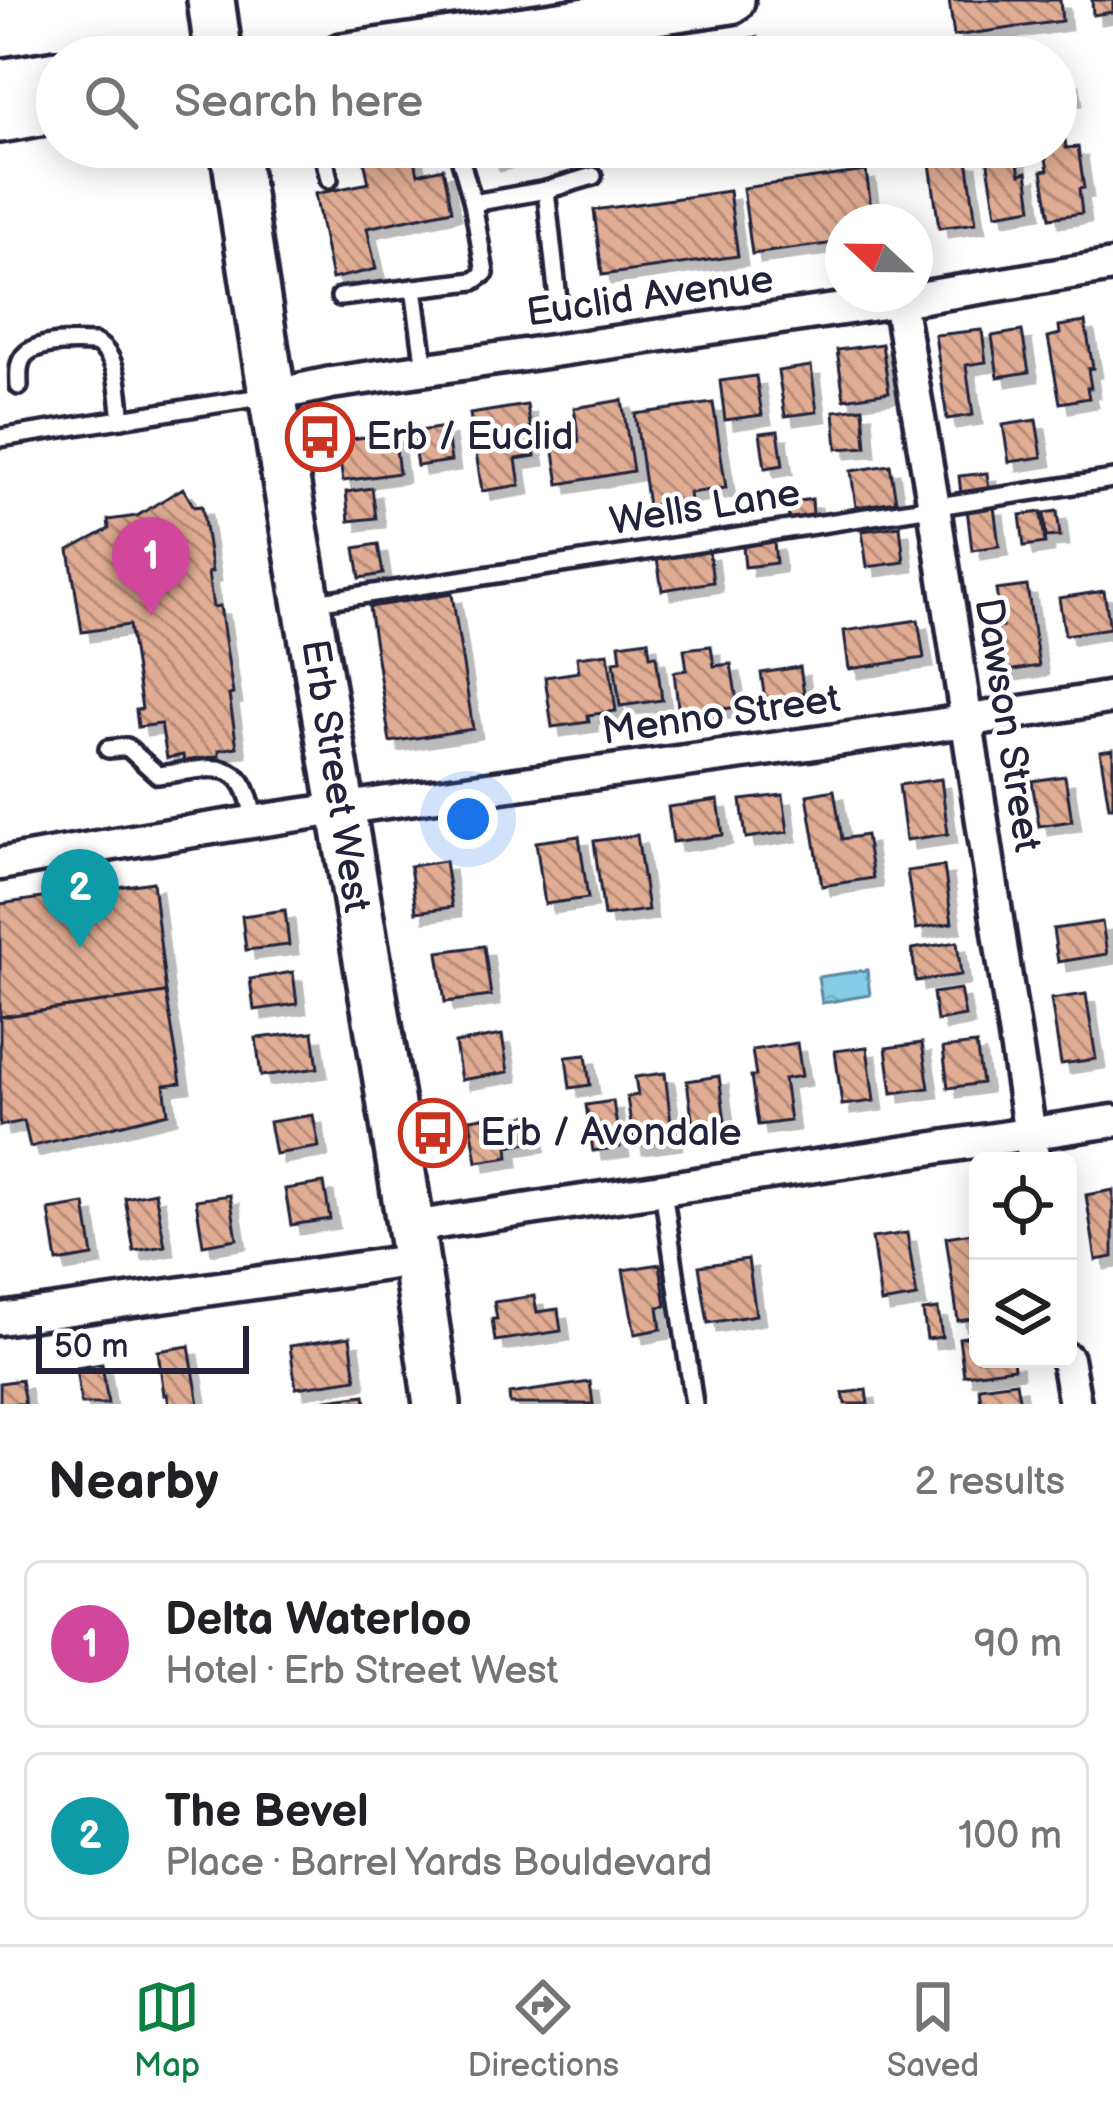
<!DOCTYPE html>
<html lang="en">
<head>
<meta charset="utf-8">
<style>
	:root { --surface:#fff; --page:#f6f6f6; --text:#202124; --muted:#757577; --line:#e0e0e0; --accent:#0b8043 }
	body { margin:0; font-family:"Balsamiq Sans",sans-serif; background:var(--page); color:var(--text) }
	.controls { position:absolute; right:36px; bottom:36px; display:grid; overflow:hidden; border-radius:18px; box-shadow:0 6px 30px #0003 }
	.controls button { width:108px; height:108px; display:grid; place-items:center; padding:0; border:0; border-bottom:3px solid var(--line); background:var(--surface); color:var(--text); font:60px sans-serif }
	.compass { position:absolute; left:825px; top:204px; width:108px; height:108px; border-radius:50%; background:var(--surface); box-shadow:0 6px 30px #0003; rotate:292deg }
	.scale { position:absolute; left:36px; bottom:30px; width:213px; box-sizing:border-box; padding-left:12px; border:6px solid #22223b; border-top:0; font-size:33px; line-height:42px; white-space:nowrap; color:#22223b; -webkit-text-stroke:9px #fff; paint-order:stroke }
	.you { position:absolute; left:468px; top:819px; width:42px; height:42px; margin:-30px; border:9px solid #fff; border-radius:50%; background:#1a73e8; box-shadow:0 0 0 18px #1a73e833 }
	.badge { display:grid; place-items:center; width:78px; height:78px; border-radius:50%; background:var(--accent); color:#fff; font-size:39px; font-weight:700 }
	.pin { position:absolute; translate:-50% -99px; filter:drop-shadow(0 3px 6px #0008) }
	.pin::after { content:''; position:absolute; top:63px; width:42px; height:36px; background:inherit; clip-path:polygon(0 0,100% 0,50% 100%) }
	.list { margin:0; padding:0; list-style:none }
	h2 { display:flex; justify-content:space-between; align-items:center; height:156px; margin:0; padding:0 48px; font-size:51px }
	h2 small { font-size:39px; font-weight:400; color:var(--muted) }
	.list li { display:grid; grid-template-columns:78px 1fr auto; gap:36px; align-items:center; box-sizing:border-box; height:168px; margin:0 24px 24px; padding:0 24px; border:3px solid var(--line); border-radius:18px }
	.list b { display:block; font-size:45px; white-space:nowrap }
	.list p { margin:0; font-size:39px; white-space:nowrap; color:var(--muted) }
	.list em { font-size:39px; font-style:normal; color:var(--muted) }
	.icon { flex:none; width:66px; height:66px; fill:none; stroke:currentColor; stroke-width:2; stroke-linecap:round; stroke-linejoin:round }
	.map { position:relative; flex:none; width:1113px; height:1404px; overflow:hidden }
	.search { position:absolute; background:var(--surface); box-shadow:0 6px 30px #0003; left:36px; right:36px; top:36px; height:132px; display:flex; align-items:center; gap:30px; box-sizing:border-box; padding:0 42px; border-radius:66px; color:var(--muted); font-size:45px }
	.sheet { height:540px; background:var(--surface) }
	nav { display:flex; justify-content:space-around; align-items:center; box-sizing:border-box; height:168px; border-top:3px solid var(--line); background:var(--surface); font-size:33px; color:var(--muted) }
	nav a { display:grid; justify-items:center; gap:6px }
	nav .on { color:var(--accent) }
	.map>svg:first-child { display:block }
	.water { fill:url(#water-ripples); stroke:#5d88a2; stroke-width:3 }
	.building { fill:url(#building-back-hatch); stroke:#22223b; stroke-width:3; filter:url(#shadow) }
	.lines { fill:none; stroke-linecap:round; stroke-linejoin:round }
	.lane-casing { stroke:#22223b; stroke-width:24 }
	.street-casing { stroke:#22223b; stroke-width:39 }
	.secondary-casing { stroke:#22223b; stroke-width:54 }
	.lane { stroke:#fff; stroke-width:15 }
	.street { stroke:#fff; stroke-width:30 }
	.secondary { stroke:#fff; stroke-width:45 }
	.labels { text-anchor:middle; dominant-baseline:central; stroke-width:9; stroke-linejoin:round; paint-order:stroke }
	.street-label { font-size:39px; fill:#22223b; stroke:#fff }
	.poi-label { font-size:39px; fill:#22223b; stroke:#fff; text-anchor:start }
</style>
</head>
<body>
<div class="map">
<svg width="1113" height="1404" viewBox="0 0 1113 1404">
	<defs>
		<pattern id="water-ripples" width="26" height="14" patternUnits="userSpaceOnUse" patternTransform="scale(3)"><rect width="26" height="14" fill="#85cce6"/><path d="M2 4q2-2 4 0t4 0M15 11q2-2 4 0t4 0" fill="none" stroke="#73afc6"/></pattern>
		<pattern id="building-back-hatch" width="6" height="6" patternUnits="userSpaceOnUse" patternTransform="scale(3)"><rect width="6" height="6" fill="#e0ac93"/><path d="M-1 5l2 2M0 0l6 6M5-1l2 2" fill="none" stroke="#b58c79"/></pattern>
		<filter id="shadow"><feDropShadow dx="9" dy="9" stdDeviation="0" flood-color="#0004"/></filter>
	</defs>
	<rect width="100%" height="100%" fill="#fff"/>
	<filter id="ink" filterUnits="userSpaceOnUse"><feTurbulence type="fractalNoise" baseFrequency=".00833" numOctaves="2"/><feDisplacementMap in="SourceGraphic" scale="24" xChannelSelector="R" yChannelSelector="G"/><feConvolveMatrix kernelMatrix="1 2 1 2 8 2 1 2 1" color-interpolation-filters="sRGB"/></filter>
	<g filter="url(#ink)">
		<path class="water" d="M867,970L870,995L822,1003L818,977Z"/>
		<g class="building">
			<path d="M949,0H1060L1062,21L954,36Z"/>
			<path d="M1092,0H1113V12L1093,15Z"/>
			<path d="M757,37L760,57H628Z"/>
			<path d="M1070,77L1073,96L1061,98L1058,79Z"/>
			<path d="M1065,140L1066,148L1078,147L1084,188L1079,189L1082,213L1050,218L1042,171L1048,170L1044,147H1056V142Z"/>
			<path d="M361,147H412L418,174L443,168L452,210L367,228L376,269L332,279L315,194L369,183Z"/>
			<path d="M487,147H569L536,156L534,150L491,162Z"/>
			<path d="M1015,147L1020,174L1027,172L1032,208L996,214L986,151Z"/>
			<path d="M967,158L976,223L939,228L930,163Z"/>
			<path d="M866,171L873,222H843V242L752,254L743,188Z"/>
			<path d="M729,191L738,256L602,275L594,210Z"/>
			<path d="M1085,322L1093,368L1088,369L1091,388H1087L1089,398L1060,403L1048,337L1060,334L1059,326Z"/>
			<path d="M982,330L986,362L966,365L973,415L947,419L935,335Z"/>
			<path d="M1022,331L1029,372L998,377L992,336Z"/>
			<path d="M882,344L889,392L844,399L837,350Z"/>
			<path d="M811,366L817,412L785,416L778,371Z"/>
			<path d="M756,376L762,415L725,420L720,381Z"/>
			<path d="M622,400L633,471L559,484L553,446L579,442L574,408Z"/>
			<path d="M713,403L726,488L689,493L690,500L648,506L635,414Z"/>
			<path d="M527,405L535,456L516,459L520,485L482,491L470,414Z"/>
			<path d="M863,408L866,447L837,449L834,411Z"/>
			<path d="M1036,420L1042,457L1009,462L1003,425Z"/>
			<path d="M446,427L451,461L417,466L412,432Z"/>
			<path d="M778,431L783,465L765,468L760,433Z"/>
			<path d="M394,433L399,473L343,481L337,441Z"/>
			<path d="M890,465L896,501L856,507L851,471Z"/>
			<path d="M987,473L989,491L961,494L959,476Z"/>
			<path d="M183,488L194,507L202,506L212,572L208,573L213,607L220,606L233,694L229,695L237,747L219,750V756L184,761L183,755L167,758L161,724L138,727L136,710L142,709L129,625L82,632L69,550L109,529L108,520L137,516Z"/>
			<path d="M372,488L376,518L349,521L346,492Z"/>
			<path d="M812,499L813,515L789,519L787,503Z"/>
			<path d="M994,506L999,546L972,550L967,509Z"/>
			<path d="M1057,511L1060,536L1046,537L1044,513Z"/>
			<path d="M1041,512L1045,543L1024,546L1020,515Z"/>
			<path d="M900,526L904,562L867,567L862,531Z"/>
			<path d="M774,542L776,563L745,567L743,546Z"/>
			<path d="M378,544L383,574L360,578L355,548Z"/>
			<path d="M709,551L713,582L662,590L657,559Z"/>
			<path d="M1027,586L1039,666L988,674L982,631L1002,627L996,590Z"/>
			<path d="M1104,591L1110,628L1065,635L1059,598Z"/>
			<path d="M452,594L473,729L390,742L369,607Z"/>
			<path d="M918,620L924,658L849,669L844,631Z"/>
			<path d="M648,640L650,656L656,655L662,700L620,706L614,661L621,660L619,644Z"/>
			<path d="M711,646L714,666L731,664L738,707L679,715L674,672L687,670L684,649Z"/>
			<path d="M608,653L616,711L588,715L589,722L552,727L545,677L579,672L577,657Z"/>
			<path d="M800,667L805,701L766,707L761,673Z"/>
			<path d="M1113,749V807H1109L1100,751Z"/>
			<path d="M1065,776L1072,821L1039,826L1032,781Z"/>
			<path d="M941,779L948,834L906,840L899,785Z"/>
			<path d="M834,790L842,839L866,835L873,878L822,886L807,795Z"/>
			<path d="M783,795L788,832L746,838L741,800Z"/>
			<path d="M718,800L723,835L673,842L668,807Z"/>
			<path d="M637,835L648,910L604,916L594,841Z"/>
			<path d="M579,836L588,898L545,904L536,842Z"/>
			<path d="M445,861L452,907L416,912L410,866Z"/>
			<path d="M944,866L952,923L916,929L907,871Z"/>
			<path d="M153,882L166,993L0,1017V904Z"/>
			<path d="M285,910L289,945L246,950L242,916Z"/>
			<path d="M1102,922L1107,954L1058,962L1053,929Z"/>
			<path d="M957,942L961,975L916,981L912,949Z"/>
			<path d="M484,946L491,996L445,1002L438,952Z"/>
			<path d="M293,972L297,1004L254,1010L250,979Z"/>
			<path d="M960,989L965,1016L937,1021L933,993Z"/>
			<path d="M166,993L181,1083L164,1085L168,1113L30,1147L24,1121L0,1126V1017Z"/>
			<path d="M1086,994L1096,1059L1061,1064L1051,999Z"/>
			<path d="M313,1032L318,1068L261,1076L256,1038Z"/>
			<path d="M502,1035L508,1072L461,1080L455,1043Z"/>
			<path d="M797,1043L802,1076L784,1079L790,1121L758,1125L751,1076H756L752,1050Z"/>
			<path d="M922,1043L929,1088L892,1093L886,1048Z"/>
			<path d="M976,1044L982,1083L948,1088L943,1048Z"/>
			<path d="M867,1047L874,1101L842,1105L835,1051Z"/>
			<path d="M586,1055L590,1085L570,1088L566,1057Z"/>
			<path d="M665,1073L673,1140L634,1145L627,1097L638,1095L635,1077Z"/>
			<path d="M719,1076L725,1121L693,1126L687,1081Z"/>
			<path d="M613,1101L620,1147L593,1151L586,1105Z"/>
			<path d="M503,1114L504,1119L532,1115L536,1142L508,1146L509,1157L477,1162L470,1119Z"/>
			<path d="M313,1115L319,1147L275,1154L269,1122Z"/>
			<path d="M324,1183L330,1219L291,1225L285,1189Z"/>
			<path d="M1113,1190V1257L1096,1260L1086,1195Z"/>
			<path d="M155,1192L165,1246L134,1251L125,1198Z"/>
			<path d="M230,1195L237,1239L203,1245L196,1200Z"/>
			<path d="M85,1204L93,1256L57,1262L49,1210Z"/>
			<path d="M978,1232V1318L958,1321L946,1237Z"/>
			<path d="M907,1233L917,1297L881,1303L872,1238Z"/>
			<path d="M748,1259L756,1315L708,1323L699,1266Z"/>
			<path d="M660,1264L666,1306L658,1307L661,1329L635,1334L623,1270Z"/>
			<path d="M534,1296L537,1312L558,1309L561,1331L495,1341L492,1319H497L494,1302Z"/>
			<path d="M938,1309L942,1337L927,1339L923,1311Z"/>
			<path d="M978,1335V1359H1013L1014,1368L964,1375L959,1338Z"/>
			<path d="M350,1337L356,1379L296,1388L290,1346Z"/>
			<path d="M189,1346L199,1404H169L167,1394L164,1395L158,1351Z"/>
			<path d="M102,1364L108,1404H81L76,1368Z"/>
			<path d="M21,1380L25,1404H0V1383Z"/>
			<path d="M590,1382L593,1404H510L509,1394Z"/>
			<path d="M1016,1382L1020,1404H981L979,1387Z"/>
			<path d="M866,1390L868,1404H845L843,1393Z"/>
			<path d="M365,1395L366,1404H321L320,1401Z"/>
		</g>
		<g class="lines">
			<g class="lane-casing">
				<g id="lane">
					<path d="M322,147L329,179"/>
					<path d="M457,147L473,203L546,190L558,299"/>
					<path d="M546,190L593,176"/>
					<path d="M340,297L414,288"/>
					<path d="M425,369L414,288L474,281L485,273L473,203"/>
					<path d="M19,386C19,376 17,365 24,356C37,340 76,342 95,343C120,355 118,393 122,419"/>
					<path d="M0,438L267,396"/>
					<path d="M309,603L1113,479"/>
					<path d="M108,749L127,747L158,775C214,769 245,752 254,822"/>
					<path d="M663,1190L694,1404"/>
				</g>
			</g>
			<g class="street-casing">
				<g id="street">
					<path d="M899,301L934,507L1034,1161"/>
					<path d="M270,396L331,383L918,298L1113,266"/>
					<path d="M0,864C369,796 743,760 1113,697"/>
					<path d="M411,1227L1113,1121"/>
					<path d="M0,1319L416,1260"/>
					<path d="M1067,1359L1075,1404"/>
				</g>
			</g>
			<g class="secondary-casing">
				<g id="secondary">
					<path d="M211,0L219,57"/>
					<path d="M342,57L731,0"/>
					<path d="M0,83L57,74"/>
					<path d="M0,119L57,109"/>
					<path d="M234,147C295,567 377,984 437,1404"/>
				</g>
			</g>
			<use href="#lane" class="lane"/>
			<use href="#street" class="street"/>
			<use href="#secondary" class="secondary"/>
		</g>
	</g>
	<defs>
		<g id="bus-ring" transform="scale(3.45)"><circle r="9.5" fill="#fff" stroke="#c8321e" stroke-width="1.5"/><path d="M-5-6H5V4H4V6H2V4H-2V6H-4V4H-5ZM-3.5-4V0h7V-4ZM-3.5 1.2v1.5H-2V1.2ZM2 1.2v1.5H3.5V1.2Z" fill="#c8321e"/></g>
	</defs>
	<g fill-rule="evenodd">
		<use href="#bus-ring" x="320" y="437"/>
		<use href="#bus-ring" x="433" y="1133"/>
	</g>
	<g class="labels">
		<g class="street-label">
			<text transform="translate(650 297) rotate(-8)">Euclid Avenue</text>
			<text transform="translate(705 508) rotate(-9)">Wells Lane</text>
			<text transform="translate(721 716) rotate(-8)">Menno Street</text>
			<text transform="translate(1007 725) rotate(81)">Dawson Street</text>
			<text transform="translate(335 776) rotate(81)">Erb Street West</text>
		</g>
		<g class="poi-label">
			<text x="366" y="437">Erb / Euclid</text>
			<text x="480" y="1133">Erb / Avondale</text>
		</g>
	</g>
</svg>
<div class="controls">
<button><svg class="icon" aria-label="locate" viewBox="0 0 24 24"><circle cx="12" cy="12" r="6"/><path d="M12 2v4M12 18v4M2 12h4M18 12h4"/></svg></button>
<button><svg class="icon" aria-label="layers" viewBox="0 0 24 24"><path d="M12 4l9 5-9 5-9-5zM3 14l9 5 9-5"/></svg></button>
</div>
<svg class="compass" viewBox="-18 -18 36 36"><path d="M0-13l5 13h-10z" fill="#e53935"/><path d="M0 13l5-13h-10z" fill="#757577"/></svg>
<div class="scale">50 m</div>
<div class="you"></div>
<div class="pin badge" style="left:151px;top:616px;background:#d1479c">1</div>
<div class="pin badge" style="left:80px;top:948px;background:#0f9aa8">2</div>
<div class="search"><svg class="icon" aria-label="search" viewBox="0 0 24 24"><circle cx="10" cy="10" r="6"/><path d="M15 15l6 6"/></svg>Search here</div>
</div>
<section class="sheet">
<h2>Nearby<small>2 results</small></h2>
<ul class="list">
<li><span class="badge" style="background:#d1479c">1</span><div><b>Delta Waterloo</b><p>Hotel · Erb Street West</p></div><em>90 m</em></li>
<li><span class="badge" style="background:#0f9aa8">2</span><div><b>The Bevel</b><p>Place · Barrel Yards Bouldevard</p></div><em>100 m</em></li>
</ul>
</section>
<nav>
<a class="on"><svg class="icon" aria-label="map" viewBox="0 0 24 24"><path d="M3 6l6-2 6 2 6-2v14l-6 2-6-2-6 2zM9 4v14M15 6v14"/></svg>Map</a>
<a><svg class="icon" aria-label="directions" viewBox="0 0 24 24"><path d="M12 3l9 9-9 9-9-9zM9 14v-3h6M13 9l2 2-2 2"/></svg>Directions</a>
<a><svg class="icon" aria-label="saved" viewBox="0 0 24 24"><path d="M7 4h10v16l-5-4-5 4z"/></svg>Saved</a>
</nav>
</body>
</html>
